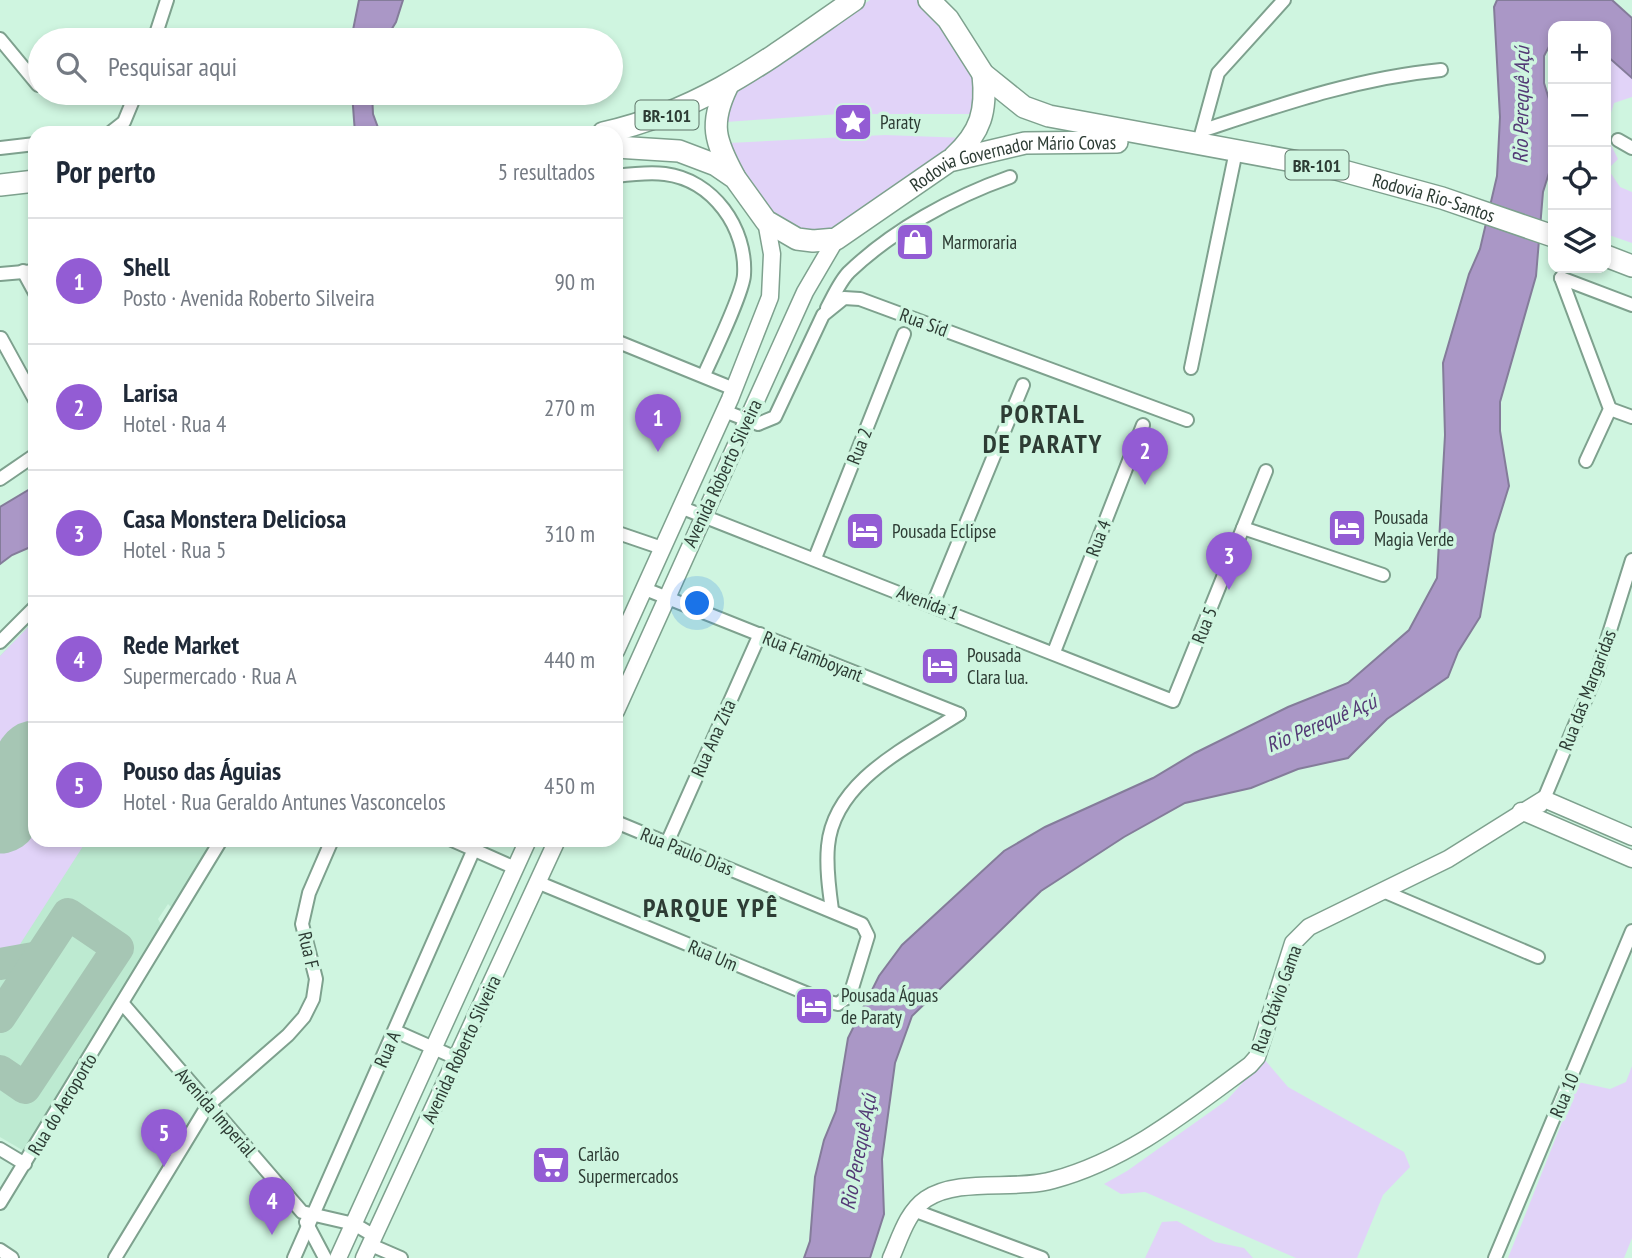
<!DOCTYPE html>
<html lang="pt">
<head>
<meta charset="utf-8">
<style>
	:root { --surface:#fff; --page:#f6f6f7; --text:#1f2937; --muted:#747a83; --line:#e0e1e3; --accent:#935cd4 }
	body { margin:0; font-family:"PT Sans Narrow",sans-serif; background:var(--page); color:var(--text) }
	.controls { position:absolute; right:21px; top:21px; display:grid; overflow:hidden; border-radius:14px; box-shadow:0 4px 10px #0003 }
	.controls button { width:63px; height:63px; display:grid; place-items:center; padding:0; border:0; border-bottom:2px solid var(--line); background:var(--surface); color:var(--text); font:35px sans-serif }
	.you { position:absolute; left:698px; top:604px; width:24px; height:24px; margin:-18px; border:5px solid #fff; border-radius:50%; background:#1a73e8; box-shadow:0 0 0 10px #1a73e833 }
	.badge { display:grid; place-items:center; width:46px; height:46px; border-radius:50%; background:var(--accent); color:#fff; font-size:23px; font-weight:700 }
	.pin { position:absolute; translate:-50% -58px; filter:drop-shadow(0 2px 4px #0008) }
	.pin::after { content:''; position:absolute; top:37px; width:24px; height:21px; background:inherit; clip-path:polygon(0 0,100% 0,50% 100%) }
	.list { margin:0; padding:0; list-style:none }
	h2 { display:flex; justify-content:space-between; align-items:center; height:91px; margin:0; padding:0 28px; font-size:30px }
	h2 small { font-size:23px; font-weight:400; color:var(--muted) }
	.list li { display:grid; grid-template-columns:46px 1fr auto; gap:21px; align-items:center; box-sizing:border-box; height:126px; padding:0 28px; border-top:2px solid var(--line) }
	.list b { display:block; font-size:26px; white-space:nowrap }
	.list p { margin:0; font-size:23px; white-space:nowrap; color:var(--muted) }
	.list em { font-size:23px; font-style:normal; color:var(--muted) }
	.icon { flex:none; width:38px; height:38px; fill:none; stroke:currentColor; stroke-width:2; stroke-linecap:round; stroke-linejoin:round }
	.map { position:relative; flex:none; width:1632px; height:1258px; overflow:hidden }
	.search { position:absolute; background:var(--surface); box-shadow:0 4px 10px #0003; left:28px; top:28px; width:595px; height:77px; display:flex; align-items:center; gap:18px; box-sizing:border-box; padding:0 24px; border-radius:38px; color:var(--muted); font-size:26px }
	.panel { position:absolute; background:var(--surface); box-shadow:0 4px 10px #0003; left:28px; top:126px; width:595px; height:721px; border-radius:21px }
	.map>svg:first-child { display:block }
	.built { fill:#bdead1 }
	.green { fill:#e1d3f8 }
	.water { fill:#aa97c6; stroke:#847c9a; stroke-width:2 }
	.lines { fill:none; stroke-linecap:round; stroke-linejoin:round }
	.taxiway { stroke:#a6c6b4; stroke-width:32 }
	.runway { stroke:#a6c6b4; stroke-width:79 }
	.minor-casing { stroke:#7ea18e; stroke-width:16 }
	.tertiary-casing { stroke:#7ea18e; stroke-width:19 }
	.trunk-casing { stroke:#7ea18e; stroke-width:24 }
	.minor { stroke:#fff; stroke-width:12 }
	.tertiary { stroke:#fff; stroke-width:16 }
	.trunk { stroke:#fff; stroke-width:21 }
	.labels { text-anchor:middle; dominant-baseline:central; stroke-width:7; stroke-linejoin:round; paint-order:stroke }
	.shield { fill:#cff5e0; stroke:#5e7468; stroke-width:2 }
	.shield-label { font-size:18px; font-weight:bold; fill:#2d3c34 }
	.poi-label { font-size:19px; fill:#2d3c34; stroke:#cff5e0; text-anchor:start }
	.street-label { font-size:19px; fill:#2d3c34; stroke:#cff5e0 }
	.water-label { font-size:21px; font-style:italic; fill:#533975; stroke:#cff5e0 }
	.district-label { font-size:26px; font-weight:bold; letter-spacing:2px; fill:#2d3c34; stroke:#cff5e0 }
</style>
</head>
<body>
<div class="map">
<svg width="1632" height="1258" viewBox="0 0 1632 1258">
	<rect width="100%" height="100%" fill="#cff5e0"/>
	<path class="built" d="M35,620V840H216L173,909L168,904L158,919L162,926L24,1151L0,1137V656Z"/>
	<g class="green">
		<path d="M870,0H919L923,3L978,82L980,114H839L726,122L722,112L735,91Z"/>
		<path d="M1606,55L1632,78V97L1614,103L1606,129Z"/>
		<path d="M885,135L966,138L829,232C822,233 813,236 807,234C769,223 745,175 729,143Z"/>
		<path d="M1606,135L1618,159L1608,169L1620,187L1632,192V243L1606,234Z"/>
		<path d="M35,620V723L0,777V656Z"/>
		<path d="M35,796V840H87L15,952L0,955V850Z"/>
		<path d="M1264,1059L1288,1087L1404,1152L1410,1167L1383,1195L1357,1258H1296L1145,1192L1121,1194L1104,1184L1127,1171L1227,1100Z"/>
		<path d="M1632,1066V1238L1624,1258H1508L1578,1082L1610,1089L1626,1082Z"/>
		<path d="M1177,1221L1215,1242L1244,1248L1253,1258H1145L1162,1222Z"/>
	</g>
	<g class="water">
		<path d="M359,0H403L396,22L385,40H351Z"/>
		<path d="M1497,0H1612L1632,18V78L1606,55V26H1553V39L1544,56V83L1553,112V160L1543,192L1536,276L1500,402V431L1509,486L1494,534L1480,617L1458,652L1448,677L1387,719L1348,758L1298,769L1251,788L1185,803L1124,837L1041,891L912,1016L895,1063L882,1159L884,1214L870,1258H804L810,1241L815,1177L824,1140L836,1111L848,1038L879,976L902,945L1004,851L1045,827L1153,778L1195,753L1288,707L1348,683L1409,630L1437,578L1445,435L1443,363L1469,274L1480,249L1497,176L1500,117L1494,7Z"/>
		<path d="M352,93H372L373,114L380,133H355Z"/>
		<path d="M35,486V545L12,555L0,564V507Z"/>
	</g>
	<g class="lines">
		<g class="taxiway">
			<path d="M0,964L39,957"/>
			<path d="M0,1017L68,914L118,948L25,1088L0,1071"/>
		</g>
		<path class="runway" d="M0,814L35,760"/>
		<g class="minor-casing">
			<g id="minor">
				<path d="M0,39L38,85"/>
				<path d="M154,40L167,0"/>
				<path d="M1204,130C1283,104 1358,78 1441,70"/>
				<path d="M110,133L124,122L136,93"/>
				<path d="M1201,135L1218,73L1284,0"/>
				<path d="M1618,140L1632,148"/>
				<path d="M0,148L35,144"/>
				<path d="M616,176C632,174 649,172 665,174C713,180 747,228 744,275C743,293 713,355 704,375"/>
				<path d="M23,271L35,293"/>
				<path d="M0,274L35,271"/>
				<path d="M1561,278L1610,409L1586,461"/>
				<path d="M1561,278L1632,305"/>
				<path d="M827,308C833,297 840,281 849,272C893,230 953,197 1010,177"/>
				<path d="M1,338L35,400"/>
				<path d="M616,341L734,389"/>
				<path d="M1191,368L1236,151"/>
				<path d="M1610,409L1632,417"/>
				<path d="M724,411L758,424L775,417L823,315L844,298L860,299L1187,420"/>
				<path d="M0,479L35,455"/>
				<path d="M680,507L1173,701L1266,471"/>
				<path d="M1243,528L1383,575"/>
				<path d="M616,537L621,534L662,548"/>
				<path d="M815,558L904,334"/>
				<path d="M645,589L959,714"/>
				<path d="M933,604L1023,385"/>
				<path d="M0,642L35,607"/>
				<path d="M1054,652L1143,425"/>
				<path d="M1541,806L1597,672L1632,560"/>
				<path d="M452,840L515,868"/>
				<path d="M667,843L760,634"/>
				<path d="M537,882L825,1001L838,1004L850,995L868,936L862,924L616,822"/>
				<path d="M1383,891L1538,957"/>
				<path d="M832,910C829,889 826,867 828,846C834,780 910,746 959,714"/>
				<path d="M123,1004L302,1212L354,1224L371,1234V1245L401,1258"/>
				<path d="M395,1031L456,1058"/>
				<path d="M0,1149L25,1164"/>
				<path d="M0,1203L221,840"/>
				<path d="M913,1210L1042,1258"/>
				<path d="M306,1222L325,1258"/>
				<path d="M0,1250L12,1258"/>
				<path d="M115,1258L208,1105L288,1035L304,1017L313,999L316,979L302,924L309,893L332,840"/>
				<path d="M294,1258L478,840"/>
				<path d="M1495,1258L1632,931"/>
			</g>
		</g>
		<g class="tertiary-casing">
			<g id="tertiary">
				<path d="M616,651L730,399L770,297L772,254L766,221"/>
				<path d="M616,711L805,292L836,239"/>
				<path d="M1521,811L1632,859"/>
				<path d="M338,1258L528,840"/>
				<path d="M364,1258L557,840"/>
				<path d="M891,1258C900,1238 907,1212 926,1199C959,1177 1015,1191 1053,1180C1128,1160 1189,1110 1250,1065L1257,1057L1293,943L1309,927L1448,859L1544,799L1632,837"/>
			</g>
		</g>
		<g class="trunk-casing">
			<g id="trunk">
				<path id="s1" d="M929,0L948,19L983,74L1024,107L1049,116L1336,169L1442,198L1553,236"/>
				<path d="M727,87C709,124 715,141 734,176"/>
				<path d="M603,133C705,110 770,58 854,0"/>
				<path id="s2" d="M616,147L679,151L716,165L735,178L766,221L797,239L813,241L836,239L949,161L1025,143L1117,142"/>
				<path d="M954,157C981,132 987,111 983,74"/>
				<path d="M0,185L35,181"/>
				<path d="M1606,256L1632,266"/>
			</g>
		</g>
		<use href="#minor" class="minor"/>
		<use href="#tertiary" class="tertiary"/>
		<use href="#trunk" class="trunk"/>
	</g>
	<defs>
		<g id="sight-square" transform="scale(2.0125)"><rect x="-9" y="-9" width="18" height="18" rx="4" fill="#935cd4" stroke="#cff5e0"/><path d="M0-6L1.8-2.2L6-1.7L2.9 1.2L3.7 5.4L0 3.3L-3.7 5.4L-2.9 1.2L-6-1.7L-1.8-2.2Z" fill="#fff"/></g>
		<g id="shop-square" transform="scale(2.0125)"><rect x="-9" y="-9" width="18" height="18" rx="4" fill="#935cd4" stroke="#cff5e0"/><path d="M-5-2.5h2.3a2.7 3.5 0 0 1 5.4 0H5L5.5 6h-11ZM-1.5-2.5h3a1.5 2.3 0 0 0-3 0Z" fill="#fff"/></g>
		<g id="hotel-square" transform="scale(2.0125)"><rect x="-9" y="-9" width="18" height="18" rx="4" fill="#935cd4" stroke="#cff5e0"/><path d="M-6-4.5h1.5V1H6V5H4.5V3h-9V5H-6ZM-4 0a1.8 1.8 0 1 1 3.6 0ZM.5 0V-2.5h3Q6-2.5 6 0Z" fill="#fff"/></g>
		<g id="supermarket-square" transform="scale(2.0125)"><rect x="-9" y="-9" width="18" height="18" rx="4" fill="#935cd4" stroke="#cff5e0"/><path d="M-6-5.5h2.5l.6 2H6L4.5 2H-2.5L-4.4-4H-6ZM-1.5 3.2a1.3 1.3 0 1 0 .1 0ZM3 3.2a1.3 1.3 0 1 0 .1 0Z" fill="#fff"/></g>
	</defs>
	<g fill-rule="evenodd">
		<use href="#sight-square" x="853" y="122"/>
		<use href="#shop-square" x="915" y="242"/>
		<use href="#hotel-square" x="1347" y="528"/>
		<use href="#hotel-square" x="865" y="531"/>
		<use href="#hotel-square" x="940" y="666"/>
		<use href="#hotel-square" x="814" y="1006"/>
		<use href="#supermarket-square" x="551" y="1165"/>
	</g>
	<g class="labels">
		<g class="shield">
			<rect x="635.5" y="100.5" width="63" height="29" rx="5"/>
			<rect x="1285.5" y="150.5" width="63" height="29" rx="5"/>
		</g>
		<g class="shield-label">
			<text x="667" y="115">BR-101</text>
			<text x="1317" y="165">BR-101</text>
		</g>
		<g class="poi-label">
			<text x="880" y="122">Paraty</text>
			<text x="942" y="242">Marmoraria</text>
			<text x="1374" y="517">Pousada<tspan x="1374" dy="22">Magia Verde</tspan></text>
			<text x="892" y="531">Pousada Eclipse</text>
			<text x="967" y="655">Pousada<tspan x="967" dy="22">Clara lua.</tspan></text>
			<text x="841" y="995">Pousada Águas<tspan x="841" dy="22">de Paraty</tspan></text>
			<text x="578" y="1154">Carlão<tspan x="578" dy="22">Supermercados</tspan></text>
		</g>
		<g class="street-label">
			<text stroke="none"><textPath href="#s2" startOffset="453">Rodovia Governador Mário Covas</textPath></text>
			<text stroke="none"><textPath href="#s1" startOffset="565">Rodovia Rio-Santos</textPath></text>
			<text transform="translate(924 322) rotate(20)">Rua Sid</text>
			<text transform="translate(859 446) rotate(-68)">Rua 2</text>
			<text transform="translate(722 473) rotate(-65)">Avenida Roberto Silveira</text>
			<text transform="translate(1098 538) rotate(-69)">Rua 4</text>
			<text transform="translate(928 602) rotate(21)">Avenida 1</text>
			<text transform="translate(1204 625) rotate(-68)">Rua 5</text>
			<text transform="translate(813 656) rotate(22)">Rua Flamboyant</text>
			<text transform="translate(1587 690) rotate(-69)">Rua das Margaridas</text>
			<text transform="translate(713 738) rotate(-66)">Rua Ana Zita</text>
			<text transform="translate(687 851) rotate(22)">Rua Paulo Dias</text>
			<text transform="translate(309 950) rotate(77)">Rua F</text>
			<text transform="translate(713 955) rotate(23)">Rua Um</text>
			<text transform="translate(1276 999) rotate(-70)">Rua Otávio Gama</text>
			<text transform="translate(387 1049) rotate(-66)">Rua A</text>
			<text transform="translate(461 1049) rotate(-65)">Avenida Roberto Silveira</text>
			<text transform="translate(1564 1095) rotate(-67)">Rua 10</text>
			<text transform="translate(62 1104) rotate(-59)">Rua do Aeroporto</text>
			<text transform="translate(216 1112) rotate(49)">Avenida Imperial</text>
		</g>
		<g class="water-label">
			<text transform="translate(1521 105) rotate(-89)">Rio Perequê Açú</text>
			<text transform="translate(1321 723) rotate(-23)">Rio Perequê Açú</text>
			<text transform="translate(858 1152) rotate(-79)">Rio Perequê Açú</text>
		</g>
		<g class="district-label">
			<text x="1043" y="413">PORTAL<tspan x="1043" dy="30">DE PARATY</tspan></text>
			<text x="711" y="907">PARQUE YPÊ</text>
		</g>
	</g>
</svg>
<div class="controls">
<button>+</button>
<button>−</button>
<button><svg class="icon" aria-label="locate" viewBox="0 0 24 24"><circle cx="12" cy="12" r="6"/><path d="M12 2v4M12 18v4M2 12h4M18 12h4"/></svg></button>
<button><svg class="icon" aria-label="layers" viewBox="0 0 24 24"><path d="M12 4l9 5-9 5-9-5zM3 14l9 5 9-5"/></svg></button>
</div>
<div class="you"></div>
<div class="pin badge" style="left:658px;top:452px">1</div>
<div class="pin badge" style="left:1145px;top:485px">2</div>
<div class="pin badge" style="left:1229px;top:590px">3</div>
<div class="pin badge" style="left:272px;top:1235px">4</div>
<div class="pin badge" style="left:164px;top:1167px">5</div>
<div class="search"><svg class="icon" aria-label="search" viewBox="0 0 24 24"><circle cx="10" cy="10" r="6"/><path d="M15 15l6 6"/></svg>Pesquisar aqui</div>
<section class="panel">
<h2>Por perto<small>5 resultados</small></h2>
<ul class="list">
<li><span class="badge">1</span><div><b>Shell</b><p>Posto · Avenida Roberto Silveira</p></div><em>90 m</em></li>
<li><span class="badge">2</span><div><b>Larisa</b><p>Hotel · Rua 4</p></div><em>270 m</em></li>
<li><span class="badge">3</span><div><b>Casa Monstera Deliciosa</b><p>Hotel · Rua 5</p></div><em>310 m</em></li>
<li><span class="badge">4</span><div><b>Rede Market</b><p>Supermercado · Rua A</p></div><em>440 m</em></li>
<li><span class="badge">5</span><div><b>Pouso das Águias</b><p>Hotel · Rua Geraldo Antunes Vasconcelos</p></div><em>450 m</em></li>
</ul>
</section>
</div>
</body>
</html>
